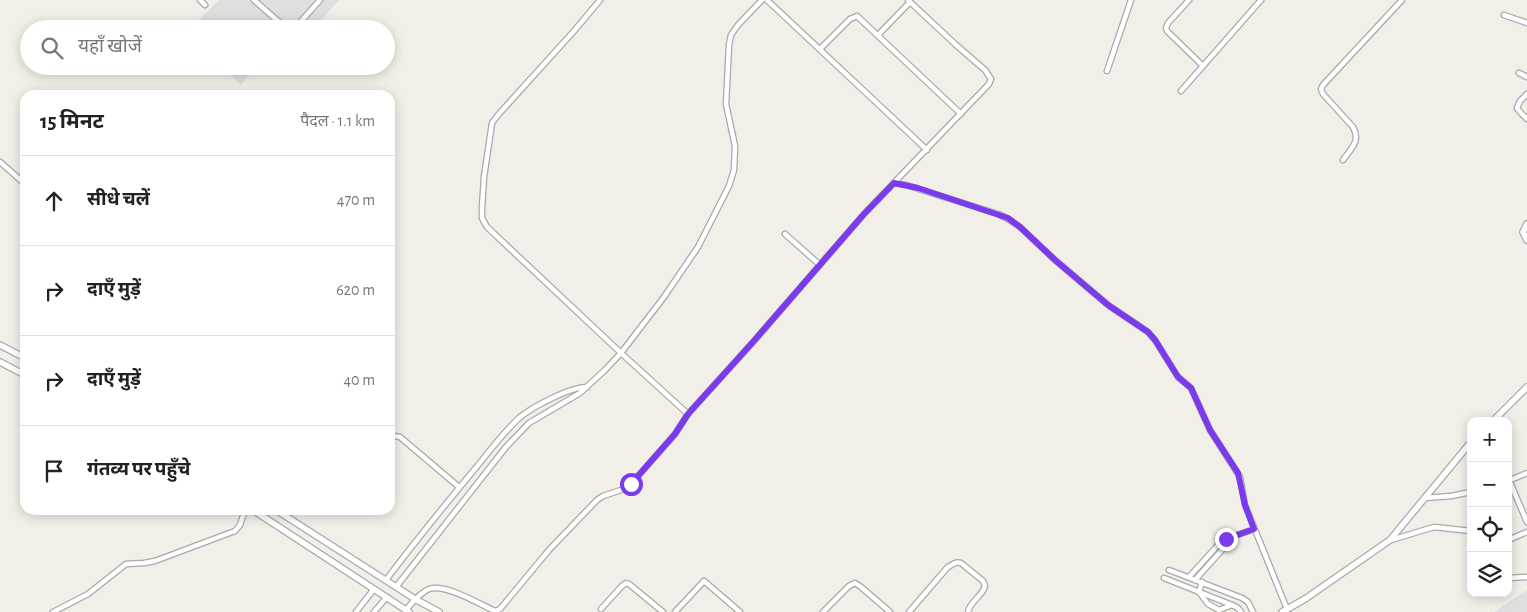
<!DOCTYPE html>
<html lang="hi">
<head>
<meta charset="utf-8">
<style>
	:root { --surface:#fff; --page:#f2f2f2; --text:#222; --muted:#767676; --line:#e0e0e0 }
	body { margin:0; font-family:"Alegreya Sans","Noto Sans Devanagari",sans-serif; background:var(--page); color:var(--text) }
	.controls { position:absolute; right:15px; bottom:15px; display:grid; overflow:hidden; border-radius:10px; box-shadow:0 2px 12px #0003 }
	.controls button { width:45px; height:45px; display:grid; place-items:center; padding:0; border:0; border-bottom:1px solid var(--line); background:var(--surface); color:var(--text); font:25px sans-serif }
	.stop { position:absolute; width:15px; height:15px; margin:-11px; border:4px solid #7c3aed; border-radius:50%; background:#fff }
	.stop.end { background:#7c3aed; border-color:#fff; box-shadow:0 1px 5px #0008 }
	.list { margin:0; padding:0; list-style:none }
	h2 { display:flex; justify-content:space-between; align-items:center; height:65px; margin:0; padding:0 20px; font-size:21px }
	h2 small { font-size:16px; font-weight:400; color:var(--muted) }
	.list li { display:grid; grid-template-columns:32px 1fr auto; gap:15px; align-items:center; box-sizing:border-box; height:90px; padding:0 20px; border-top:1px solid var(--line) }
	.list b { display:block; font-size:19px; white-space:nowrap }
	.list em { font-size:16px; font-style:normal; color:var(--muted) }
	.icon { flex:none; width:28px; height:28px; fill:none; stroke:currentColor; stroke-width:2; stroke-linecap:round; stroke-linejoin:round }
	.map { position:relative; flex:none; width:1527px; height:612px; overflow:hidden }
	.search { position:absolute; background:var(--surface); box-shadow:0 2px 12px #0003; left:20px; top:20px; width:375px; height:55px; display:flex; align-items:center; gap:12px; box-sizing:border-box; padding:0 18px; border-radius:28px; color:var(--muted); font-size:19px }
	.panel { position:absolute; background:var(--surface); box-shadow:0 2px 12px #0003; left:20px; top:90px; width:375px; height:425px; border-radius:15px }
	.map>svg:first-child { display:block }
	.residential { fill:#e0dfdf }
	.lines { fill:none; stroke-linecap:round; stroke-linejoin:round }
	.minor-casing { stroke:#a9a9a9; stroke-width:7 }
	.tertiary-casing { stroke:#a9a9a9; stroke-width:8 }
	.minor { stroke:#fff; stroke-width:4.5 }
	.tertiary { stroke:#fff; stroke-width:5.5 }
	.route { stroke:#7c3aed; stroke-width:6 }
</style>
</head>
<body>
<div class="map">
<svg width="1527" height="612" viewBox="0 0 1527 612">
	<rect width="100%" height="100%" fill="#f2efe9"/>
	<g class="residential">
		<path d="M219,0H339L313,29H190Z"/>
		<path d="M221,66H256L241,85Z"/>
		<path d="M1527,590V612H1494Z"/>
	</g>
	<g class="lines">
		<g class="minor-casing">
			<g id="minor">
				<path d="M200,0L205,5"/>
				<path d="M254,0L287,29"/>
				<path d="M600,0L574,31L498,115L492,123L484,177L482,208V218L487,227L621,353L688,414"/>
				<path d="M767,0L927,150"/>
				<path d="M1189,0L1168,23L1166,28L1167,31L1202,65"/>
				<path d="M1504,15L1527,23"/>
				<path d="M292,29L295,28L320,0"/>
				<path d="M878,35L910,2"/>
				<path d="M820,49L850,19L857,16L961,114"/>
				<path d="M1107,71L1131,0"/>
				<path d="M1519,73L1527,77"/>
				<path d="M1181,91L1261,0"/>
				<path d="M1527,94L1520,101L1517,108L1520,112L1527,119"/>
				<path d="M1343,160C1351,148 1361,142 1353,127L1323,94L1321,89L1323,85L1402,0"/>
				<path d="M0,162L25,184"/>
				<path d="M894,183L906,185L998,214L1008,219L1020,227L1055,260L1108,305L1148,332L1155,340L1178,377L1191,388L1210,430L1240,477L1245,505L1287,609"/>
				<path d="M785,234L820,265"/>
				<path d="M390,439L394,436L400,437L459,487"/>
				<path d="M1509,480L1527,522"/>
				<path d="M1508,481L1527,473"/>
				<path d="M1425,498L1451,496L1471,492"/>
				<path d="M1391,540L1434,527L1471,531"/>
				<path d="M1508,540L1527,532"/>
				<path d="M1169,570L1242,598L1248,602L1253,612"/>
				<path d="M1189,577L1219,544L1226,539L1254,529"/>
				<path d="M1164,578L1232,605L1238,608L1241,612"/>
				<path d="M1508,578L1527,577"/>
				<path d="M386,580C414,543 444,506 474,470C488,453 502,434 519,418C532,407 570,387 587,387"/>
				<path d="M1195,580L1222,550L1226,539"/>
				<path d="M1202,582L1199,592L1208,604L1219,610L1232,605"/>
				<path d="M396,587L506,447L529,423L580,393L605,370L621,353L664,297L698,247L729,186L734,170L735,146L726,104L729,45L731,35L738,25L762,0"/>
				<path d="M601,609L622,586L626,583L629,584L663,612"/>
				<path d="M406,610C412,603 419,593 429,589C445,583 479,604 495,611L500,609L549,550L597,500L603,496L624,489L638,476L675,434L688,414L753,342L864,214L989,84L991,79L985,70L955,44L908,0"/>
				<path d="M53,612L88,594L126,564L144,563L155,561L235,531L240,525L245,510"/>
				<path d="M356,612L374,589"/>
				<path d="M374,612L387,597"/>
				<path d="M675,612L704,581L740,612"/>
				<path d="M823,612L849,586L855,583L861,587L890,612"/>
				<path d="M909,612L947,568C951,565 956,561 961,563L983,581L985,586C982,597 970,601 968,612"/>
			</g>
		</g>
		<g class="tertiary-casing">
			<g id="tertiary">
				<path d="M1527,224L1523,232L1527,240"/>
				<path d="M0,345L25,358"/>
				<path d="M0,362L25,375"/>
				<path d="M1493,421L1527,387"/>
				<path d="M253,510L409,612"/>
				<path d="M276,510L415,599L439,612"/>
				<path d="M1282,612L1305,599L1390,540L1471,442"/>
			</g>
		</g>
		<use href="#minor" class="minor"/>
		<use href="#tertiary" class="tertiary"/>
	</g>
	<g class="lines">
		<path class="route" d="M631,484L675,434L688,414L753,342L864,214L894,183L918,188L1008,218L1020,227L1055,260L1108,305L1148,332L1155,340L1178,377L1191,388L1210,430L1238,473L1245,505L1254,529L1226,539"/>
	</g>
</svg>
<div class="controls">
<button>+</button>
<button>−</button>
<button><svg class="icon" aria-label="locate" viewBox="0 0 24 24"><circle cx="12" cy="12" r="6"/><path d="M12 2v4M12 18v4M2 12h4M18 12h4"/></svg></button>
<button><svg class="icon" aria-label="layers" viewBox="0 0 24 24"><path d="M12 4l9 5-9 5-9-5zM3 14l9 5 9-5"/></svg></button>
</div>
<div class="stop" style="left:631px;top:484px"></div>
<div class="stop end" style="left:1226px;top:539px"></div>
<div class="search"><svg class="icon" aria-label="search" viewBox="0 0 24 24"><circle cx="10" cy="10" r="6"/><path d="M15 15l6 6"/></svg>यहाँ खोजें</div>
<section class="panel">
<h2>15 मिनट<small>पैदल · 1.1 km</small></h2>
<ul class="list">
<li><svg class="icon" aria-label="ahead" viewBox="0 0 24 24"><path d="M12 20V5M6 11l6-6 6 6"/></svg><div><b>सीधे चलें</b></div><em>470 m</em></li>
<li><svg class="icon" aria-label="right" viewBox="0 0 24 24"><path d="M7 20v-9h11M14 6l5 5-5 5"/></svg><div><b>दाएँ मुड़ें</b></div><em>620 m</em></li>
<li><svg class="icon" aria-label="right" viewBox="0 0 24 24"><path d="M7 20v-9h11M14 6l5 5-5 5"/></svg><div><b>दाएँ मुड़ें</b></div><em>40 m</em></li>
<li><svg class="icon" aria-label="arrive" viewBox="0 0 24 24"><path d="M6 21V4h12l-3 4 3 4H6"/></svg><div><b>गंतव्य पर पहुँचे</b></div></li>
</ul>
</section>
</div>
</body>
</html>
